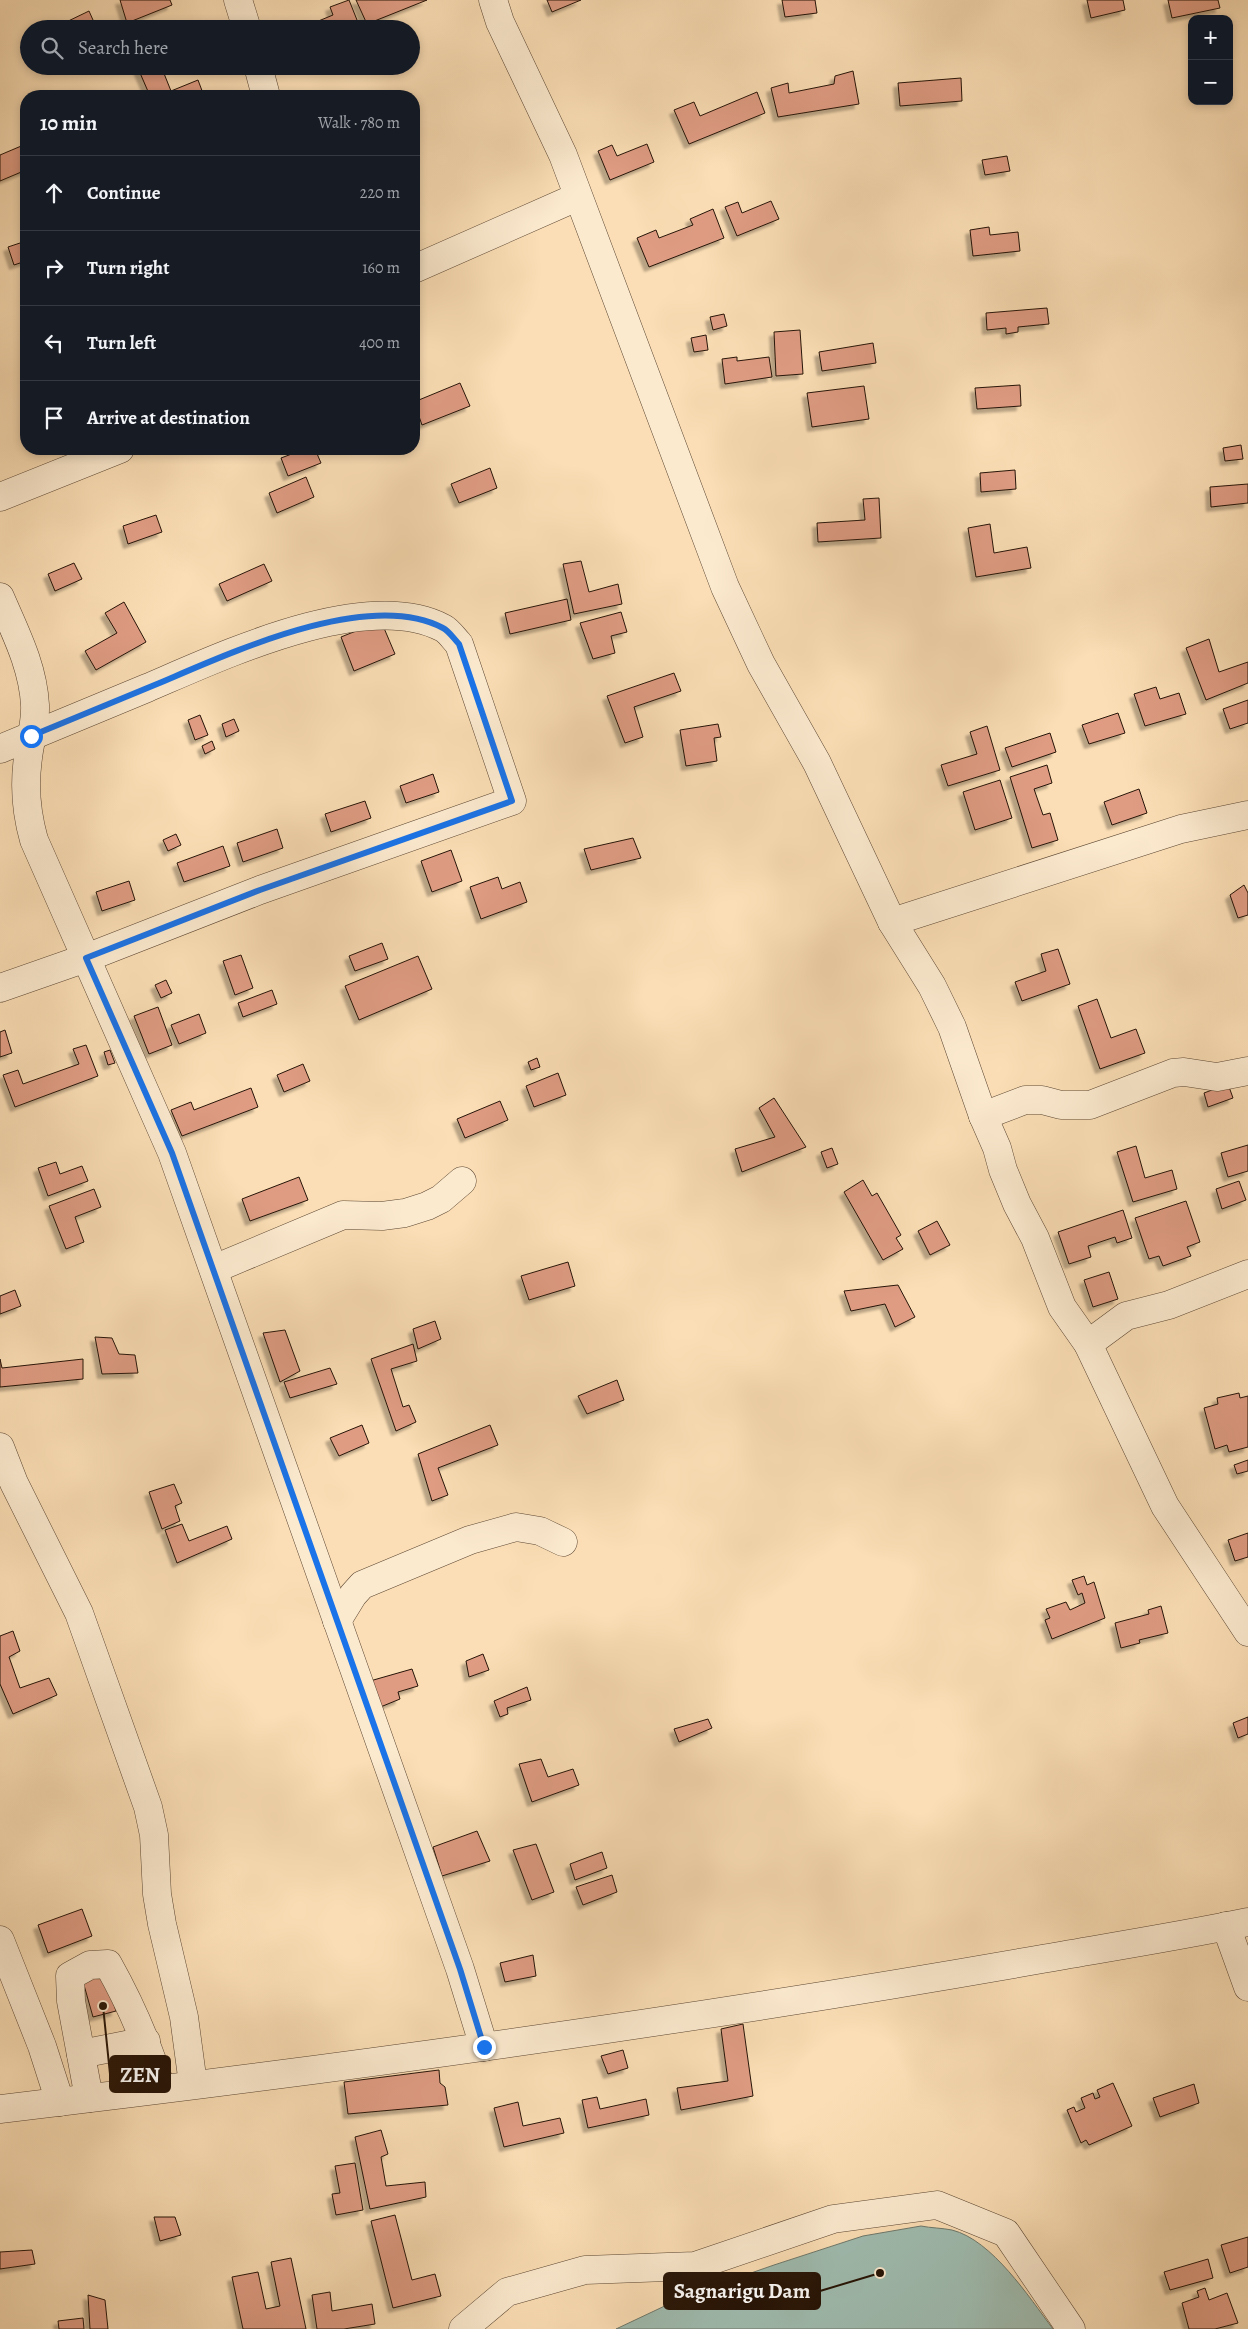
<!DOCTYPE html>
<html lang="en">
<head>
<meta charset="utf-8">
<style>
	:root { --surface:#171b24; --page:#20242c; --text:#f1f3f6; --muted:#9ea1a6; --line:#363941 }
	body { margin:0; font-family:Alegreya,serif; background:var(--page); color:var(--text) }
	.controls { position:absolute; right:15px; top:15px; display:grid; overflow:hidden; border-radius:10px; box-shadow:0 2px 8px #0003 }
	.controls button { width:45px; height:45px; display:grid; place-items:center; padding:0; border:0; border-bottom:1px solid var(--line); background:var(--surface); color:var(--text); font:25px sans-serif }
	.stop { position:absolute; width:15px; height:15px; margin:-11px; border:4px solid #1a73e8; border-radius:50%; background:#fff }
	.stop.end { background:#1a73e8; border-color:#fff; box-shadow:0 1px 5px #0008 }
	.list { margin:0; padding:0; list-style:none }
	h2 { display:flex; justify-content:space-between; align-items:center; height:65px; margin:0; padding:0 20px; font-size:21px }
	h2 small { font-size:16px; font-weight:400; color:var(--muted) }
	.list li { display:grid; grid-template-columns:32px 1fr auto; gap:15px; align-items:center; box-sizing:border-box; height:75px; padding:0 20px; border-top:1px solid var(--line) }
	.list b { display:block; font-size:19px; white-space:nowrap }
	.list em { font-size:16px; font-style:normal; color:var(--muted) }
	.icon { flex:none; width:28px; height:28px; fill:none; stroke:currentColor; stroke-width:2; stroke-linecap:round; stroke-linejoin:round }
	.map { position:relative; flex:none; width:1248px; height:2329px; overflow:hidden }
	.search { position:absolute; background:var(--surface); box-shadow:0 2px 8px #0003; left:20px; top:20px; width:400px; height:55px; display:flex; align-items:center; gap:12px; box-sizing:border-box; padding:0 18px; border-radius:28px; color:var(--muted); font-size:19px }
	.panel { position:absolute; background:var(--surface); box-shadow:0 2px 8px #0003; left:20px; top:90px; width:400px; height:365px; border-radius:20px }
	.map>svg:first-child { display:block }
	.water { fill:#9fbcb0; stroke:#6f796c }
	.building { fill:#df9c83; stroke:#261407; filter:url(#shadow) }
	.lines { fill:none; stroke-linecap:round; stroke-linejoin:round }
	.minor-casing { stroke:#5b4632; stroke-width:29 }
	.minor { stroke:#fceacf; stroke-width:28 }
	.route { stroke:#1a73e8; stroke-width:6 }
	.leader { fill:none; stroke:#261407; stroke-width:2 }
	.callout-dot { fill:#261407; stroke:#fceacf; stroke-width:2 }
	.callout { fill:#261407; stroke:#261407; stroke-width:2 }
	.callout-label { font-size:21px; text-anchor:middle; font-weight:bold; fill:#fff }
</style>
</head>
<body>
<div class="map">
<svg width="1248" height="2329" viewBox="0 0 1248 2329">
	<defs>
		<filter id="shadow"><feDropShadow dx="-4.5" dy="4.5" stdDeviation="1" flood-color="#0004"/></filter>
	</defs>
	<rect width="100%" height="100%" fill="#fbdeb5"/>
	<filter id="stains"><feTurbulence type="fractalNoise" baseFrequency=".004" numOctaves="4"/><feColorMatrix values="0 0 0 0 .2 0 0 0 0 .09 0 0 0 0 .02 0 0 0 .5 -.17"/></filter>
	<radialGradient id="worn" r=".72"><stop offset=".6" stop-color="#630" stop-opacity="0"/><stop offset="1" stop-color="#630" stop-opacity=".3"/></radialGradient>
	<path class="water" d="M921,2226C931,2228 942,2228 952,2230C992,2240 1029,2297 1053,2329H616L688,2295L774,2265L863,2236Z"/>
	<g class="building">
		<path d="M120,0H170L172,5L127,23Z"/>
		<path d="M349,0L359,25L351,29H299L333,15L330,7Z"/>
		<path d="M356,0H427L367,24Z"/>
		<path d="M547,0H581L552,12Z"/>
		<path d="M782,0H815L817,13L785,17Z"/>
		<path d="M1087,0H1123L1125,10L1091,18Z"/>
		<path d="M1168,0H1218L1220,8L1172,18Z"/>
		<path d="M89,11L97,29H61L60,25Z"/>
		<path d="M137,66H161L171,91L198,80L204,96H150Z"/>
		<path d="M853,71L859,104L778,117L771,88L788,83L789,93L834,84L835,76Z"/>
		<path d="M961,78L962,101L900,106L898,83Z"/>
		<path d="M757,92L765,113L689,144L674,110L694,102L700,116Z"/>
		<path d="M26,144V170L0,181V155Z"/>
		<path d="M647,144L654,162L610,180L598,151L612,145L617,156Z"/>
		<path d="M1007,156L1010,171L985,175L982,160Z"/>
		<path d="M771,201L779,219L737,236L725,207L738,202L742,213Z"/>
		<path d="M713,209L724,238L649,267L637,238L656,230L659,238L693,225L690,219Z"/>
		<path d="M989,227L990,235L1018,232L1020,251L973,256L970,230Z"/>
		<path d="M26,241V261L14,265L8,247Z"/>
		<path d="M1047,308L1049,324L1018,327V332L1006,334V328L987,330L986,313Z"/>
		<path d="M724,314L727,326L713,330L710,317Z"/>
		<path d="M800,330L803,374L776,376L774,332Z"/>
		<path d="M706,335L708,350L694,352L691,338Z"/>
		<path d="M873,343L876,363L822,371L819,352Z"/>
		<path d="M737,357V361L769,357L772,377L725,384L722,359Z"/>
		<path d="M460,383L470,406L422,425L414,402Z"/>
		<path d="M1020,385L1021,406L977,409L975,388Z"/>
		<path d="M864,386L869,419L812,427L807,393Z"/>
		<path d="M1241,445L1243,459L1225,461L1223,448Z"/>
		<path d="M305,449H315L321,463L288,476L281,458Z"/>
		<path d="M490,468L497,488L459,503L451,484Z"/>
		<path d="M1015,470L1016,489L981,492L980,473Z"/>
		<path d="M306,477L314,497L277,513L269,493Z"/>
		<path d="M1248,484V503L1211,507L1210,487Z"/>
		<path d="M879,498L881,538L818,542L817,523L865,520L863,499Z"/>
		<path d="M156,515L162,532L128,544L123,526Z"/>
		<path d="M990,524L994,553L1027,547L1031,568L976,577L968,528Z"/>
		<path d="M581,561L589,592L618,584L622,604L574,614L563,564Z"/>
		<path d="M74,563L82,579L55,591L48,574Z"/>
		<path d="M264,564L272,581L227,601L219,584Z"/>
		<path d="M567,599L571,620L510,634L505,613Z"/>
		<path d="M124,602L146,642L96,670L85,651L117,633L105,613Z"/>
		<path d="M621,612L627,632L611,636L615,653L593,659L580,623Z"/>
		<path d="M381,621L395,654L354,671L341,637Z"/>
		<path d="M1209,639L1219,672L1248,662V683L1206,700L1186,648Z"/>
		<path d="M674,673L681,691L634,707L643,737L625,743L607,696Z"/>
		<path d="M1156,687L1160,699L1179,693L1186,714L1145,726L1134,694Z"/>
		<path d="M1248,700V723L1230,729L1223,709Z"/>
		<path d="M1118,713L1125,733L1089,744L1082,725Z"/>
		<path d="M200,715L208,735L195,740L188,720Z"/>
		<path d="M234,719L239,731L226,737L222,724Z"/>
		<path d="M718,724L721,737L714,738L717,761L686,766L680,730Z"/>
		<path d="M987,726L1000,770L948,786L941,765L977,754L970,732Z"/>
		<path d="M1050,733L1056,752L1012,767L1005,748Z"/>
		<path d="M212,741L215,749L205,754L202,746Z"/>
		<path d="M1047,765L1052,783L1034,789L1043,815L1050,813L1058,840L1032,848L1010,777Z"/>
		<path d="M433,774L439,792L406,803L400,786Z"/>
		<path d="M1000,780L1012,818L975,830L963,792Z"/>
		<path d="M1139,789L1147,813L1112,825L1104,802Z"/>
		<path d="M365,801L371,818L331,832L325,814Z"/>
		<path d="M277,829L283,848L243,862L237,843Z"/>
		<path d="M176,834L181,845L168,851L163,840Z"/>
		<path d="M633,838L641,858L591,870L584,849Z"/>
		<path d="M223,846L230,866L184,882L177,863Z"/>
		<path d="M451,850L462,881L432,892L421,861Z"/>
		<path d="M498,877L502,889L520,882L527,902L481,919L470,887Z"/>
		<path d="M129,881L135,900L102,911L96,892Z"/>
		<path d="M1244,885L1248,893V915L1238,918L1230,895Z"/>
		<path d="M382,943L388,959L355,971L349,956Z"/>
		<path d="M1058,949L1070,984L1022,1001L1015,982L1046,971L1041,954Z"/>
		<path d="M241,955L253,988L235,995L223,961Z"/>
		<path d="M418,956L432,989L359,1020L345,986Z"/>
		<path d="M166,980L172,993L161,998L155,985Z"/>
		<path d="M272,990L277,1004L243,1017L238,1003Z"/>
		<path d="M1097,999L1111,1038L1136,1029L1145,1053L1100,1069L1078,1006Z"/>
		<path d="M158,1007L172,1045L149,1054L134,1016Z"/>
		<path d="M199,1014L206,1033L179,1044L171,1025Z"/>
		<path d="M5,1030L12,1053L0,1057V1032Z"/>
		<path d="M86,1045L98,1076L15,1107L3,1075L18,1070L23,1084L79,1064L73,1049Z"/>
		<path d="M110,1050L115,1063L108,1065L104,1052Z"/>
		<path d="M537,1058L540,1067L531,1070L528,1062Z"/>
		<path d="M303,1064L310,1081L284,1092L277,1075Z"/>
		<path d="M558,1073L566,1095L534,1107L526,1086Z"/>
		<path d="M1228,1084L1233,1098L1208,1107L1204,1093Z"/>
		<path d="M251,1088L258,1107L182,1136L171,1110L191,1102L194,1110Z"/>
		<path d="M774,1098L806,1147L742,1172L735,1149L775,1137L759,1108Z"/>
		<path d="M500,1101L508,1120L465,1138L457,1119Z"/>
		<path d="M1248,1145V1171L1228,1177L1221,1153Z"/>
		<path d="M1136,1146L1145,1178L1172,1170L1177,1189L1133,1202L1117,1152Z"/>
		<path d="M832,1148L838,1164L827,1168L821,1152Z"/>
		<path d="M56,1162L60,1174L82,1166L88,1181L48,1196L38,1168Z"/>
		<path d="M299,1177L308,1200L250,1221L242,1199Z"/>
		<path d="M863,1180L872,1196L877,1193L901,1235L896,1238L903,1249L883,1260L844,1192Z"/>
		<path d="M1239,1181L1246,1200L1222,1209L1216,1189Z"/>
		<path d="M94,1189L101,1207L75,1217L84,1242L66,1249L49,1206Z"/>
		<path d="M1186,1201L1200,1242L1187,1247L1191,1256L1163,1266L1159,1256L1149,1259L1135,1218Z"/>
		<path d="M1123,1210L1132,1238L1117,1243L1115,1237L1088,1246L1091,1257L1069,1264L1058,1232Z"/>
		<path d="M937,1221L950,1245L930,1255L918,1231Z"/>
		<path d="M568,1262L575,1286L529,1300L521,1276Z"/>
		<path d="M1109,1272L1118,1299L1093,1307L1084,1280Z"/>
		<path d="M898,1285L915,1317L895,1327L885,1304L851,1311L844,1291Z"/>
		<path d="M15,1290L21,1306L0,1314V1296Z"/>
		<path d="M435,1321L441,1339L418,1349L413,1329Z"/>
		<path d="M285,1330L300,1371L280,1382L263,1333Z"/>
		<path d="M95,1337L112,1338L119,1354L135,1355L138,1373L102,1374Z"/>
		<path d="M413,1344L417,1361L391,1369L403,1407L409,1405L416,1422L396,1431L371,1359Z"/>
		<path d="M0,1359L2,1368L83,1359V1379L0,1387Z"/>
		<path d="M330,1368L337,1384L290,1398L284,1382Z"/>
		<path d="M617,1380L624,1400L587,1414L578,1396Z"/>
		<path d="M1239,1393L1240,1398L1248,1396V1447L1229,1452L1227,1445L1215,1449L1204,1408L1218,1404L1217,1398Z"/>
		<path d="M362,1425L369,1443L339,1456L330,1438Z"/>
		<path d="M490,1425L498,1445L438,1468L448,1495L432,1501L418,1454Z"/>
		<path d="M1248,1460V1471L1237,1474L1234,1465Z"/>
		<path d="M174,1484L182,1503L175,1506L180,1521L162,1529L149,1492Z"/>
		<path d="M182,1524L189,1541L227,1526L232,1539L177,1563L165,1530Z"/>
		<path d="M1248,1533V1557L1235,1561L1228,1540Z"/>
		<path d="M1084,1576L1087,1585L1094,1582L1105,1618L1052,1639L1045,1620L1050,1618L1046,1609L1066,1602L1070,1610L1085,1603L1082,1593L1078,1595L1072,1580Z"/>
		<path d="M1161,1606L1168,1633L1139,1640L1140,1643L1121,1648L1115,1623L1149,1614L1148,1610Z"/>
		<path d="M13,1631L20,1651L9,1657L20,1688L49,1678L57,1695L13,1714L0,1684V1636Z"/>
		<path d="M483,1654L489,1670L469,1677L466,1661Z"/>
		<path d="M412,1669L418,1686L398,1692L400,1699L378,1708L370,1681Z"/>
		<path d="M527,1687L531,1700L507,1708L508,1714L500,1717L494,1701Z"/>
		<path d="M1248,1717V1734L1238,1738L1233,1723Z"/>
		<path d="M708,1719L712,1728L679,1742L674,1729Z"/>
		<path d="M541,1759L548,1777L573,1769L579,1785L532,1802L519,1764Z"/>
		<path d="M477,1831L490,1861L442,1876L433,1847Z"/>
		<path d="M536,1844L554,1892L532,1900L513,1850Z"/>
		<path d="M602,1852L607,1868L575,1880L570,1864Z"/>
		<path d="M612,1875L617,1892L583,1905L576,1887Z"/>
		<path d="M82,1909L92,1936L48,1953L38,1925Z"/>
		<path d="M533,1955L536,1976L505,1982L500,1963Z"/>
		<path d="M104,1971L116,2011L93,2017L82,1978Z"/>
		<path d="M743,2024L753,2096L681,2110L677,2088L728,2081L721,2029Z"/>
		<path d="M623,2050L628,2068L608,2074L601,2056Z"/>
		<path d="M439,2070L440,2083L445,2087L448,2105L348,2114L344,2082Z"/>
		<path d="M1113,2083L1132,2126L1089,2145L1086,2140L1081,2143L1067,2110L1074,2107L1076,2112L1085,2108L1081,2098L1093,2093L1095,2099L1100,2097L1097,2090Z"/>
		<path d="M1194,2084L1199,2103L1160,2117L1153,2098Z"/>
		<path d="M597,2097L600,2109L646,2099L649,2115L588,2128L582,2100Z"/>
		<path d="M518,2102L523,2126L560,2118L564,2133L504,2147L494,2108Z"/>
		<path d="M381,2130L388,2154L381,2157L386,2186L425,2182L426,2197L370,2209L355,2137Z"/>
		<path d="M355,2163L363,2210L336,2215L332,2194L340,2193L335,2166Z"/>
		<path d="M395,2215L412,2280L435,2274L441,2296L393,2308L371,2221Z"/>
		<path d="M154,2217H175L181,2235L160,2241Z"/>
		<path d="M1248,2237V2267L1230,2273L1221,2245Z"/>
		<path d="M32,2250L35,2264L0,2269V2252Z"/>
		<path d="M291,2258L306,2329H243L232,2277L258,2272L266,2309L280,2306L271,2262Z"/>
		<path d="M1208,2259L1213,2278L1170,2290L1164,2272Z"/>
		<path d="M1205,2288L1209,2300L1227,2293L1238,2323L1215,2329H1189L1182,2303L1199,2297L1197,2291Z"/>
		<path d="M330,2292L332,2311L372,2304L375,2324L344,2329H317L312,2295Z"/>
		<path d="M88,2295L105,2300L108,2329H90Z"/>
		<path d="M83,2318L84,2329H59L58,2321Z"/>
	</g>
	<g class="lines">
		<g class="minor-casing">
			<g id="minor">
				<path d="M238,0L247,29"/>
				<path d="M493,0L500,22L563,155L725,587L761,664L817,763L892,922L932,986L952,1027L983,1116L997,1148L1003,1170L1017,1204L1035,1238L1062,1307L1088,1344L1165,1506L1248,1632"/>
				<path d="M258,66L266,96"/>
				<path d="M414,269L577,197"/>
				<path d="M0,497L120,449"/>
				<path d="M0,597C15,632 33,666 35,705C36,723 30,740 28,758C24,786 26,812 34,840L172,1153L460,1969L484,2047"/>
				<path d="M0,749C49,729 98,708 147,688C220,657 366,587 443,628C449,631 454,639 459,644L512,801L260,890L86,958L0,988"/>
				<path d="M892,922L1181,829L1248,815"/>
				<path d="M983,1116L1025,1100H1042L1061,1105H1090L1173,1073L1184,1072L1217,1077L1248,1071"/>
				<path d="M214,1269L343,1215L382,1216L405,1213L427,1206L441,1199L462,1181"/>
				<path d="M1088,1344L1126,1316L1169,1305L1248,1274"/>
				<path d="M0,1447L14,1483L79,1613L148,1807L154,1835L157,1894L162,1924L184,2017L193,2084"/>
				<path d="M337,1621L353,1595L362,1585L470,1540L516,1527L540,1531L563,1542"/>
				<path d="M1226,1926L1248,1987"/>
				<path d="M0,1940L42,2046L60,2102"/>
				<path d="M81,2054L146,2041"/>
				<path d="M89,2098L71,2001L70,1976L90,1965L108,1964C131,2005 148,2044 161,2088"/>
				<path d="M0,2109C348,2068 696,2020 1042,1959C1111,1947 1180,1936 1248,1922"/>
				<path d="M463,2329L507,2292L585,2270L695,2266L833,2219L937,2205L1006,2233L1071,2329"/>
			</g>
		</g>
		<use href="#minor" class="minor"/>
	</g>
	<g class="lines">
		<path class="route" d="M31,736C73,719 115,701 157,684C228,654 368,588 443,628C449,631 454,639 459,644L512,801L260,890L86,958L172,1153L460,1969L484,2047"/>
	</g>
	<path class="leader" d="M103 2006L110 2074M880 2273L820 2291"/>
	<g class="callout-dot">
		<circle cx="103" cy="2006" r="5"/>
		<circle cx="880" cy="2273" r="5"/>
	</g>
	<g class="callout">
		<rect x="110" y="2056" width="60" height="36" rx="5"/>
		<rect x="664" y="2273" width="156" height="36" rx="5"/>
	</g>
	<g class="callout-label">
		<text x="140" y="2082">ZEN</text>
		<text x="742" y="2298">Sagnarigu Dam</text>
	</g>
	<rect width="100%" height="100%" filter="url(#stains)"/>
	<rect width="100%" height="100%" fill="url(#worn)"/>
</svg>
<div class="controls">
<button>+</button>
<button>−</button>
</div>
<div class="stop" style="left:31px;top:736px"></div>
<div class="stop end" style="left:484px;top:2047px"></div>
<div class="search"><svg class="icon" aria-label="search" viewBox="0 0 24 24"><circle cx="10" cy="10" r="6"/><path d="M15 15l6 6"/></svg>Search here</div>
<section class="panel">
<h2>10 min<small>Walk · 780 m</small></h2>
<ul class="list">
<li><svg class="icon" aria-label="ahead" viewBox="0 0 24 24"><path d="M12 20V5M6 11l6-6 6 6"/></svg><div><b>Continue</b></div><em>220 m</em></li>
<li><svg class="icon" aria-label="right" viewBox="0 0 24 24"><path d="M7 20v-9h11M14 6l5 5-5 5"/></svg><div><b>Turn right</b></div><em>160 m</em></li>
<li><svg class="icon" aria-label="left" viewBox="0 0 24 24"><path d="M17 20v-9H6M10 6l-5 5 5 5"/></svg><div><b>Turn left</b></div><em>400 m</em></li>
<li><svg class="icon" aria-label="arrive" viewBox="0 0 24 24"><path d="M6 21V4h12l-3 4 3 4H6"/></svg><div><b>Arrive at destination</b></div></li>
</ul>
</section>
</div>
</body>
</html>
